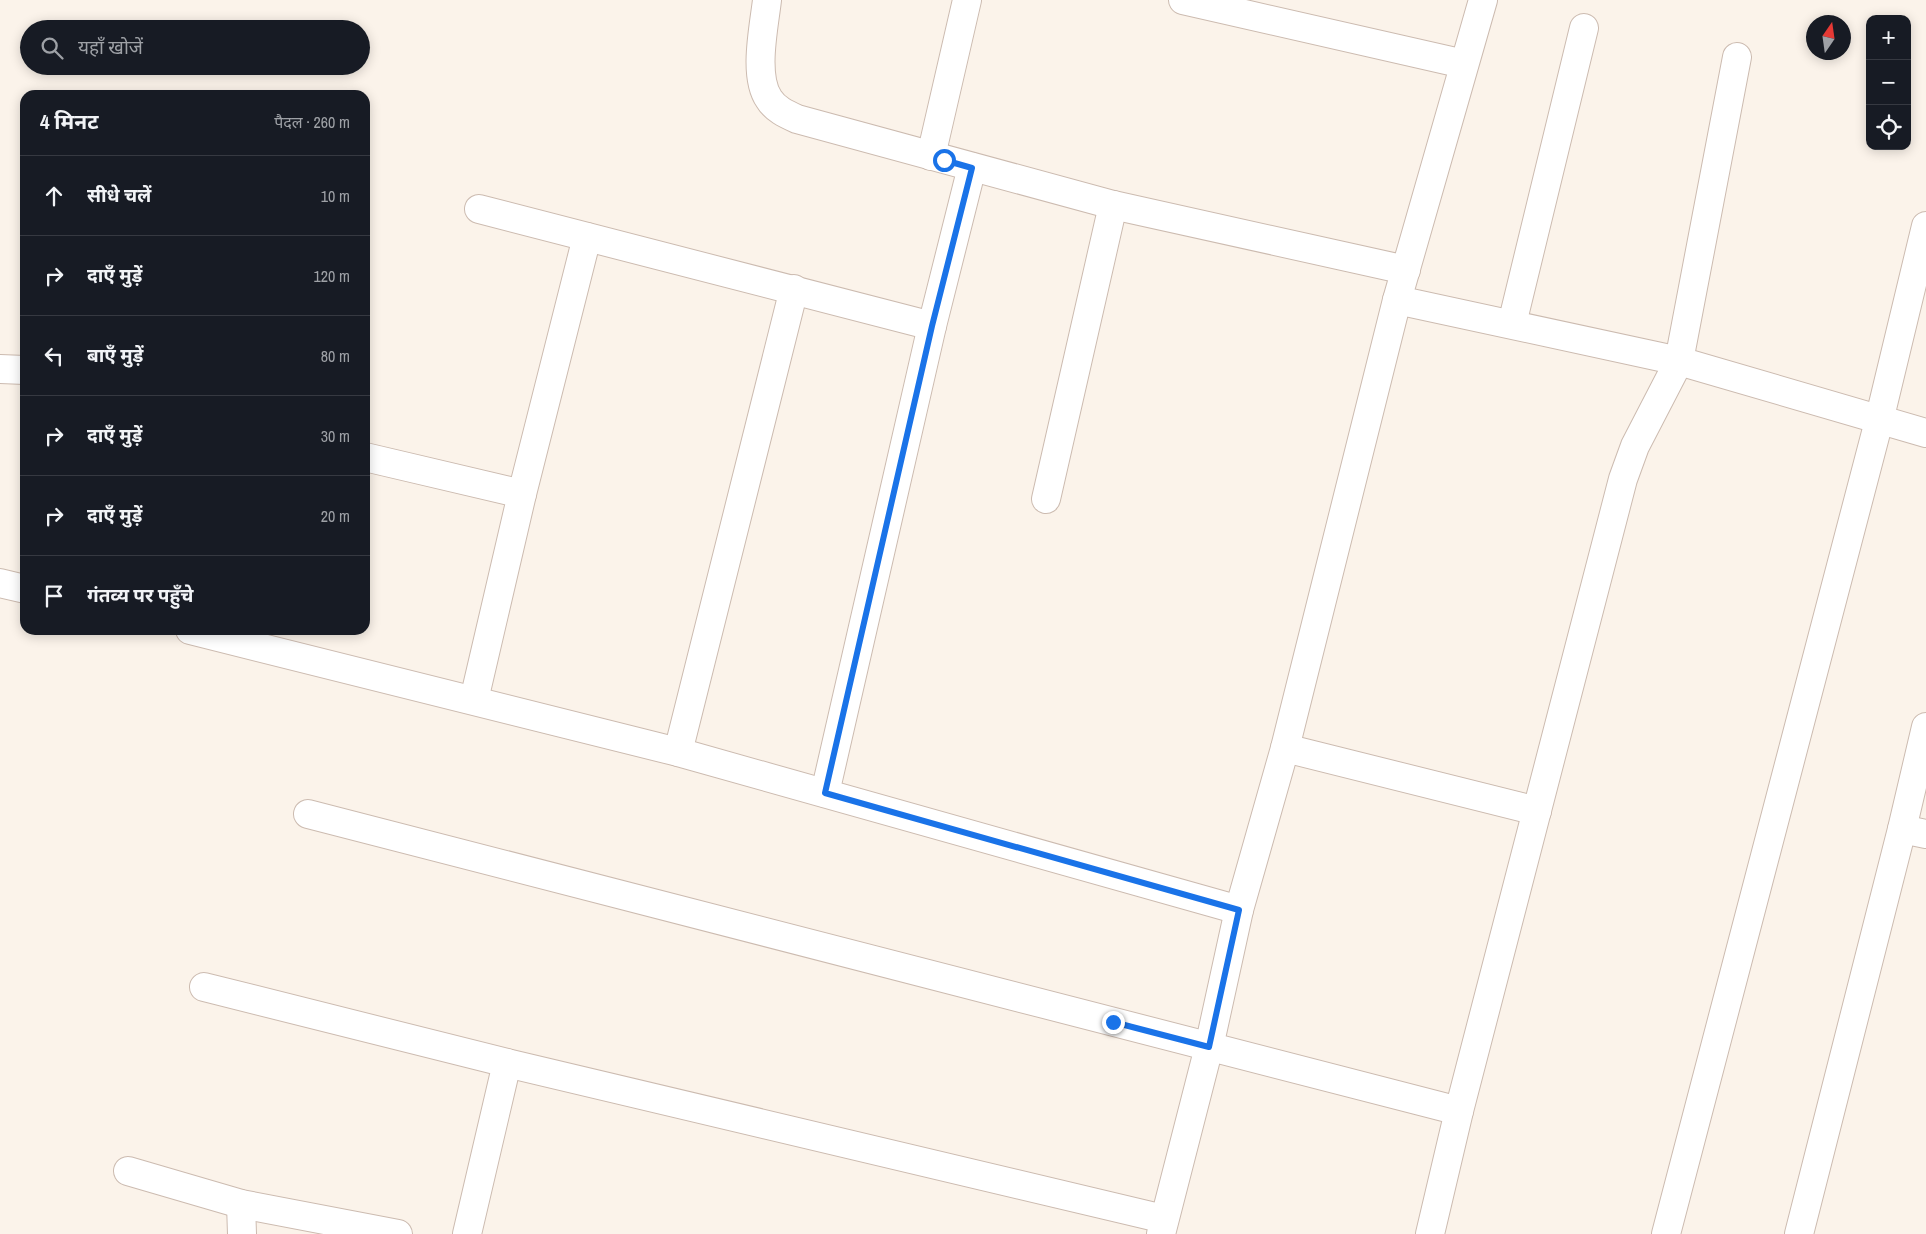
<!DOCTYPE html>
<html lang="hi">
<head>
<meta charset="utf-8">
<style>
	:root { --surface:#171b24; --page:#20242c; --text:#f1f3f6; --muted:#9ea1a6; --line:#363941 }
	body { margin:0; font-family:"Archivo Narrow","Noto Sans Devanagari",sans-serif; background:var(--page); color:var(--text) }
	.controls { position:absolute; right:15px; top:15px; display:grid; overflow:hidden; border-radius:10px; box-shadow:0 2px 12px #0003 }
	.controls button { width:45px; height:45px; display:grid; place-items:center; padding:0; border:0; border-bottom:1px solid var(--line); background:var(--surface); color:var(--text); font:25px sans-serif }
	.compass { position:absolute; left:1806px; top:15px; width:45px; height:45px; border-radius:50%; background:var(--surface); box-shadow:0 2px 12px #0003; rotate:13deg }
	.stop { position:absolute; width:15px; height:15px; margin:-11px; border:4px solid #1a73e8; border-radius:50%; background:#fff }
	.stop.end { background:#1a73e8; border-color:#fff; box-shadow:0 1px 5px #0008 }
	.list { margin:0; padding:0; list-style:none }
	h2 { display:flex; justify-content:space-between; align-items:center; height:65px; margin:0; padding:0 20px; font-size:21px }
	h2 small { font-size:16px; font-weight:400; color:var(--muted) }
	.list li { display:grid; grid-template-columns:32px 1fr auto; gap:15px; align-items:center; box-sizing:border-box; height:80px; padding:0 20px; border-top:1px solid var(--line) }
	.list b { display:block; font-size:19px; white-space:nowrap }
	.list em { font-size:16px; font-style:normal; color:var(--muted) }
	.icon { flex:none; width:28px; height:28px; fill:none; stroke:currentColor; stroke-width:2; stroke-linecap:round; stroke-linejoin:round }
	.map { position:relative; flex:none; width:1926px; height:1234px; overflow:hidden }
	.search { position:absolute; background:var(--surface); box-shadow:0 2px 12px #0003; left:20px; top:20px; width:350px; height:55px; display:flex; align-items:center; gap:12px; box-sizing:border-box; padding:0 18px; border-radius:28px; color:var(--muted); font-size:19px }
	.panel { position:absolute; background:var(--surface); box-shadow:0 2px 12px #0003; left:20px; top:90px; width:350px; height:545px; border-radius:15px }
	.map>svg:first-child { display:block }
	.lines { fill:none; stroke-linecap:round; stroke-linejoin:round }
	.minor-casing { stroke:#ccbbb0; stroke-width:30 }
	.minor { stroke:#fff; stroke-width:28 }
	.route { stroke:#1a73e8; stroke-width:6 }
</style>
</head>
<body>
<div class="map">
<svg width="1926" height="1234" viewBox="0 0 1926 1234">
	<rect width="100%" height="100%" fill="#fbf3ea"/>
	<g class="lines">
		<g class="minor-casing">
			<g id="minor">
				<path d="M767,0C764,27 753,76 769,99C775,109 786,114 797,119L1113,205L1406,270"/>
				<path d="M1183,0L1464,64"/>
				<path d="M931,156L967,0"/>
				<path d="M479,209L932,326"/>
				<path d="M1397,300L1679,361L1926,433"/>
				<path d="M1512,324L1584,28"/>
				<path d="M0,369L25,370"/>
				<path d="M365,457L522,494"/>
				<path d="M1046,499L1113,205"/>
				<path d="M0,583L25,589"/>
				<path d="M190,630L678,752L1239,910"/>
				<path d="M474,700L522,494L587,237"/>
				<path d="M1285,748L1537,811"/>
				<path d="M678,752L794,289"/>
				<path d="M825,793L932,326L972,167"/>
				<path d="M308,814L1459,1111"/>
				<path d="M1902,829L1926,834"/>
				<path d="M204,987L507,1063L1164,1219"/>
				<path d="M128,1171L241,1204L398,1234"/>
				<path d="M241,1204L242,1234"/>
				<path d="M467,1234L507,1063"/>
				<path d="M1161,1234L1209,1047L1239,910L1285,748L1397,300L1483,0"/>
				<path d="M1430,1234L1459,1111L1623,479L1635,446L1679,361L1737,57"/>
				<path d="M1666,1234L1879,421L1926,226"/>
				<path d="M1799,1234L1902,829L1926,727"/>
			</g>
		</g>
		<use href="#minor" class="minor"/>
	</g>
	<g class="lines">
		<path class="route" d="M944,160L972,168L932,326L825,793L1239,910L1209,1047L1113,1022"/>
	</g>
</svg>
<div class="controls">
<button>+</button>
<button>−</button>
<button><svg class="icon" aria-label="locate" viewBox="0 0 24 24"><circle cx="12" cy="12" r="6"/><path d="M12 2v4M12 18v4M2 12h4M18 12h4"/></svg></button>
</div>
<svg class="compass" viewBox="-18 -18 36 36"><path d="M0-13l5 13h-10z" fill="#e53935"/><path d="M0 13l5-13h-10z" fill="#9ea1a6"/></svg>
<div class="stop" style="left:944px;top:160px"></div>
<div class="stop end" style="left:1113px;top:1022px"></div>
<div class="search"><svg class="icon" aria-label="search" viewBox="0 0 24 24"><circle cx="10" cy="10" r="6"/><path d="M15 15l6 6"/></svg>यहाँ खोजें</div>
<section class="panel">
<h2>4 मिनट<small>पैदल · 260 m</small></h2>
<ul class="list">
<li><svg class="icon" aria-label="ahead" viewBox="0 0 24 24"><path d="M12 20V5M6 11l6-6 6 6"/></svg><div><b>सीधे चलें</b></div><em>10 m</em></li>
<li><svg class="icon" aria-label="right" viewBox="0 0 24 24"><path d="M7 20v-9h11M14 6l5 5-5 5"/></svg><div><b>दाएँ मुड़ें</b></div><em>120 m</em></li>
<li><svg class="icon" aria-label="left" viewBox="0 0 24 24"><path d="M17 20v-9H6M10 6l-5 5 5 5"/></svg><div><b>बाएँ मुड़ें</b></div><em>80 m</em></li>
<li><svg class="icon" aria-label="right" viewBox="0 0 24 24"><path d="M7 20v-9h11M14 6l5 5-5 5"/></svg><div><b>दाएँ मुड़ें</b></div><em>30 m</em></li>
<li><svg class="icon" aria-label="right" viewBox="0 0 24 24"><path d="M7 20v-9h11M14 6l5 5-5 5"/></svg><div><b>दाएँ मुड़ें</b></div><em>20 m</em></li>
<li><svg class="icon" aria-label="arrive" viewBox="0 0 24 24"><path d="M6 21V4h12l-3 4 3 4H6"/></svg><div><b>गंतव्य पर पहुँचे</b></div></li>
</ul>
</section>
</div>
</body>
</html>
